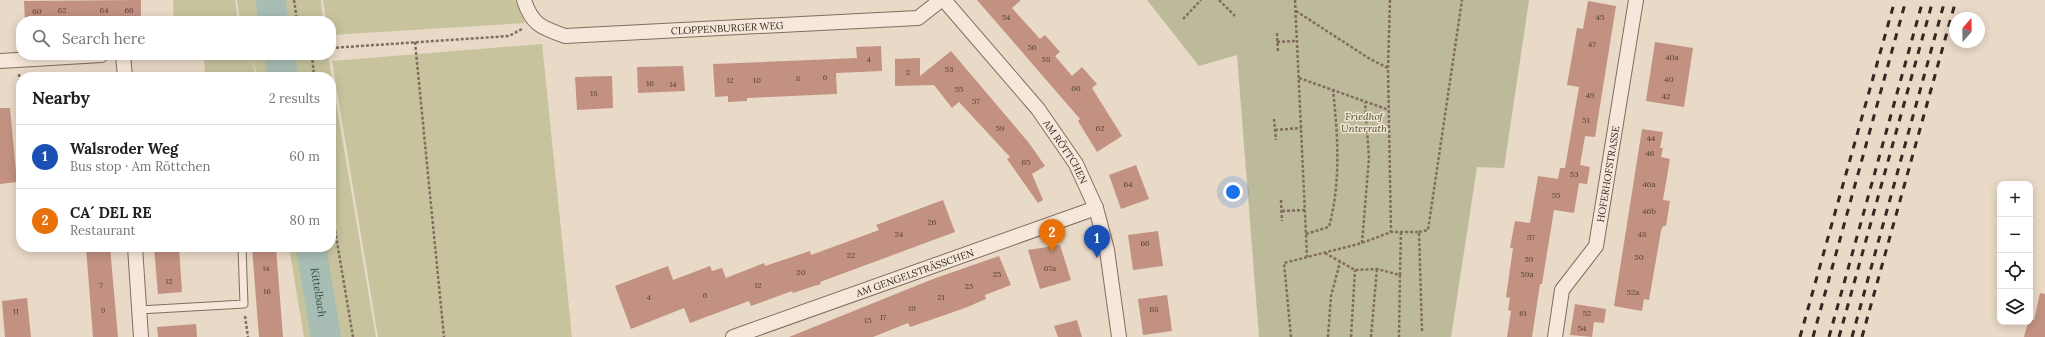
<!DOCTYPE html>
<html lang="en">
<head>
<meta charset="utf-8">
<style>
	:root { --surface:#fff; --page:#f6f6f6; --text:#202124; --muted:#757577; --line:#e0e0e0; --accent:#0b8043 }
	body { margin:0; font-family:Lora,serif; background:var(--page); color:var(--text) }
	.controls { position:absolute; right:12px; bottom:12px; display:grid; overflow:hidden; border-radius:8px; box-shadow:0 2px 10px #0003 }
	.controls button { width:36px; height:36px; display:grid; place-items:center; padding:0; border:0; border-bottom:1px solid var(--line); background:var(--surface); color:var(--text); font:20px sans-serif }
	.compass { position:absolute; left:1949px; top:12px; width:36px; height:36px; border-radius:50%; background:var(--surface); box-shadow:0 2px 10px #0003; rotate:20deg }
	.you { position:absolute; left:1233px; top:192px; width:14px; height:14px; margin:-10px; border:3px solid #fff; border-radius:50%; background:#1a73e8; box-shadow:0 0 0 6px #1a73e833 }
	.badge { display:grid; place-items:center; width:26px; height:26px; border-radius:50%; background:var(--accent); color:#fff; font-size:13px; font-weight:700 }
	.pin { position:absolute; translate:-50% -33px; filter:drop-shadow(0 1px 2px #0008) }
	.pin::after { content:''; position:absolute; top:21px; width:14px; height:12px; background:inherit; clip-path:polygon(0 0,100% 0,50% 100%) }
	.list { margin:0; padding:0; list-style:none }
	h2 { display:flex; justify-content:space-between; align-items:center; height:52px; margin:0; padding:0 16px; font-size:17px }
	h2 small { font-size:13px; font-weight:400; color:var(--muted) }
	.list li { display:grid; grid-template-columns:26px 1fr auto; gap:12px; align-items:center; box-sizing:border-box; height:64px; padding:0 16px; border-top:1px solid var(--line) }
	.list b { display:block; font-size:15px; white-space:nowrap }
	.list p { margin:0; font-size:13px; white-space:nowrap; color:var(--muted) }
	.list em { font-size:13px; font-style:normal; color:var(--muted) }
	.icon { flex:none; width:22px; height:22px; fill:none; stroke:currentColor; stroke-width:2; stroke-linecap:round; stroke-linejoin:round }
	.map { position:relative; flex:none; width:2045px; height:337px; overflow:hidden }
	.search { position:absolute; background:var(--surface); box-shadow:0 2px 10px #0003; left:16px; top:16px; width:320px; height:44px; display:flex; align-items:center; gap:10px; box-sizing:border-box; padding:0 14px; border-radius:16px; color:var(--muted); font-size:15px }
	.panel { position:absolute; background:var(--surface); box-shadow:0 2px 10px #0003; left:16px; top:72px; width:320px; height:180px; border-radius:16px }
	.map>svg:first-child { display:block }
	.green { fill:#c6c39d }
	.cemetery { fill:#bcba9b }
	.lines { fill:none; stroke-linecap:round; stroke-linejoin:round }
	.river { stroke:#a8bdb3; stroke-width:30 }
	.building { fill:#c29182 }
	.lane-casing { stroke:#836c5f; stroke-width:9 }
	.street-casing { stroke:#836c5f; stroke-width:16 }
	.path { stroke:#836c5f; stroke-width:2.5; stroke-dasharray:3 2; stroke-linecap:butt }
	.lane { stroke:#f5e8da; stroke-width:7 }
	.street { stroke:#f5e8da; stroke-width:14 }
	.rail { stroke:#352721; stroke-width:3; stroke-dasharray:7 7; stroke-linecap:butt }
	.labels { text-anchor:middle; dominant-baseline:central; stroke-width:3; stroke-linejoin:round; paint-order:stroke }
	.number-label { font-size:8px; fill:#584239 }
	.street-label { font-size:10px; fill:#352721; stroke:#f1e5d6 }
	.park-label { font-size:10px; font-style:italic; fill:#4c4f2a; stroke:#f1e5d6 }
	.water-label { font-size:11px; font-style:italic; fill:#32534b; stroke:#f1e5d6 }
</style>
</head>
<body>
<div class="map">
<svg width="2045" height="337" viewBox="0 0 2045 337">
	<rect width="100%" height="100%" fill="#e9d9c7"/>
	<g class="green">
		<path d="M173,0H235L238,21H174Z"/>
		<path d="M237,0H321L323,21H240Z"/>
		<path d="M323,0H515L525,23L331,35V21H326Z"/>
		<path d="M542,44L572,337H378L332,61Z"/>
		<path d="M232,55H328L376,337H304L289,247H331V77H258L252,59L256,77H205L204,57Z"/>
	</g>
	<path class="cemetery" d="M1147,0H1529L1504,168L1477,167L1451,337H1259L1237,55L1199,66Z"/>
	<g class="lines">
		<g class="river">
			<path d="M271,0L273,21"/>
			<path d="M279,55L283,77"/>
			<path id="s1" d="M311,247L326,337"/>
		</g>
	</g>
	<g class="building">
		<path d="M141,0V19H138V21H25L24,1Z"/>
		<path d="M977,0H1021L1012,8L1040,39L1045,35L1060,52L1055,56L1072,76L1082,67L1097,84L1092,88L1122,136L1097,152L1078,121L1080,119Z"/>
		<path d="M1588,1L1616,6L1595,137L1585,136L1580,165L1590,167L1587,184L1579,183L1574,213L1554,210L1542,284H1540L1532,337H1507L1511,311L1508,310L1510,298L1506,297L1513,248H1510L1515,221L1530,223L1538,176L1558,179L1560,168H1565L1579,87L1567,85L1577,28L1583,29Z"/>
		<path d="M1655,42L1693,48L1684,107L1646,101Z"/>
		<path d="M881,46L882,71L836,73L837,94L769,97L747,98V101L728,102V96L715,97L713,64L857,58L856,47Z"/>
		<path d="M951,51L1029,143L1045,166L1032,174L1043,200L1038,203L1007,159L1010,157L959,102L952,108L934,85L895,86V59L920,58V76Z"/>
		<path d="M683,66L685,91L638,93L637,67Z"/>
		<path d="M612,76L613,108L577,110L575,77Z"/>
		<path d="M0,108H10L17,182L0,184Z"/>
		<path d="M1642,129L1663,132L1660,148H1663L1661,157L1670,159L1663,200L1670,201L1666,226H1663L1661,231L1649,300L1644,299L1642,311L1614,306Z"/>
		<path d="M1136,165L1149,199L1121,209L1109,175Z"/>
		<path d="M943,200L955,232L820,282L821,284L808,288L793,293L792,291L751,306L749,301L690,323L684,308L631,329L615,286L668,266L673,280L710,266L712,271L722,268L726,278L764,263L765,266L810,251L811,255L879,230L876,225Z"/>
		<path d="M1158,231L1163,266L1133,270L1128,235Z"/>
		<path d="M1060,245L1071,280L1040,289L1028,250Z"/>
		<path d="M86,247H110L118,337H93Z"/>
		<path d="M154,247H179L182,292L158,294Z"/>
		<path d="M252,247H276L283,337H259Z"/>
		<path d="M999,256L1011,285L985,295L986,299L965,308L910,327L908,323L873,337H789L933,279Z"/>
		<path d="M2040,293L2045,294V337H2024L2028,322H2030V319L2034,320Z"/>
		<path d="M1167,295L1172,331L1143,335L1138,299Z"/>
		<path d="M27,298L31,337H5L2,301Z"/>
		<path d="M1575,304L1606,309L1604,323L1594,322L1592,337L1570,335Z"/>
		<path d="M1077,320L1082,337H1058L1054,326Z"/>
		<path d="M196,324L197,337H158L157,327Z"/>
	</g>
	<g class="lines">
		<g class="lane-casing">
			<path id="lane" d="M139,310L244,304L242,247"/>
		</g>
		<g class="street-casing">
			<g id="street">
				<path id="s2" d="M524,0C532,25 542,28 565,36L918,18L941,0"/>
				<path id="s3" d="M944,0L1038,109L1076,164L1096,208L1107,250L1119,337"/>
				<path d="M123,55L125,77"/>
				<path d="M0,61L101,55"/>
				<path d="M135,247L141,337"/>
				<path id="s4" d="M733,337L1096,208"/>
				<path id="s5" d="M1555,337L1562,290L1596,246L1636,0"/>
			</g>
		</g>
		<g class="path">
			<path d="M294,0L297,21"/>
			<path d="M1219,0L1235,16"/>
			<path d="M1295,0L1307,257"/>
			<path d="M1390,0L1388,68L1391,232"/>
			<path d="M1296,11L1370,59L1388,68"/>
			<path d="M1183,19L1201,0"/>
			<path d="M1277,33L1278,53"/>
			<path d="M415,42L444,337"/>
			<path d="M1277,42L1297,41"/>
			<path d="M331,48L509,36L522,29"/>
			<path d="M312,55L314,77"/>
			<path d="M19,74L21,102"/>
			<path d="M1299,78L1389,110"/>
			<path d="M1274,119L1276,140"/>
			<path d="M1275,130L1301,128"/>
			<path d="M1281,200L1282,221"/>
			<path d="M331,206L353,337"/>
			<path d="M1282,211L1305,210"/>
			<path d="M1419,232L1428,230L1462,0"/>
			<path d="M1306,234L1329,227C1341,182 1338,137 1333,90"/>
			<path d="M1362,243L1369,158L1365,102"/>
			<path d="M1325,253L1355,270L1377,269L1400,275L1399,337"/>
			<path d="M1400,275L1401,232"/>
			<path d="M245,316L248,337"/>
			<path d="M1291,337L1284,263L1362,243L1391,232H1419L1422,331"/>
			<path d="M1328,337L1331,296L1340,262"/>
			<path d="M1351,337L1355,270"/>
			<path d="M1371,337L1377,269"/>
		</g>
		<use href="#lane" class="lane"/>
		<use href="#street" class="street"/>
		<g class="rail">
			<path d="M1800,337L1895,0"/>
			<path d="M1813,337L1906,0"/>
			<path d="M1829,337L1923,0"/>
			<path d="M1839,337L1933,0"/>
			<path d="M1852,337L1945,0"/>
			<path d="M1862,337L1956,0"/>
		</g>
	</g>
	<g class="labels">
		<g class="number-label">
			<text x="62" y="10">62</text>
			<text x="104" y="10">64</text>
			<text x="129" y="10">66</text>
			<text x="37" y="11">60</text>
			<text x="1006" y="17">54</text>
			<text x="1600" y="17">45</text>
			<text x="1592" y="44">47</text>
			<text x="1032" y="47">56</text>
			<text x="1672" y="57">40a</text>
			<text x="869" y="59">4</text>
			<text x="1046" y="59">58</text>
			<text x="949" y="69">53</text>
			<text x="908" y="72">2</text>
			<text x="825" y="77">6</text>
			<text x="798" y="78">8</text>
			<text x="1669" y="79">40</text>
			<text x="730" y="80">12</text>
			<text x="757" y="80">10</text>
			<text x="650" y="83">16</text>
			<text x="673" y="84">14</text>
			<text x="1076" y="88">60</text>
			<text x="959" y="89">55</text>
			<text x="594" y="93">18</text>
			<text x="1590" y="95">49</text>
			<text x="1666" y="96">42</text>
			<text x="976" y="101">57</text>
			<text x="1586" y="120">51</text>
			<text x="1000" y="128">59</text>
			<text x="1100" y="128">62</text>
			<text x="1651" y="138">44</text>
			<text x="1650" y="153">46</text>
			<text x="1026" y="162">65</text>
			<text x="1574" y="174">53</text>
			<text x="1128" y="184">64</text>
			<text x="1649" y="184">46a</text>
			<text x="1556" y="195">55</text>
			<text x="1649" y="211">46b</text>
			<text x="932" y="222">26</text>
			<text x="899" y="234">24</text>
			<text x="1642" y="234">48</text>
			<text x="1531" y="237">57</text>
			<text x="1145" y="243">66</text>
			<text x="851" y="255">22</text>
			<text x="1639" y="257">50</text>
			<text x="1529" y="259">59</text>
			<text x="266" y="268">14</text>
			<text x="1050" y="268">67a</text>
			<text x="801" y="272">20</text>
			<text x="997" y="274">25</text>
			<text x="1527" y="274">59a</text>
			<text x="169" y="281">12</text>
			<text x="101" y="285">7</text>
			<text x="758" y="285">12</text>
			<text x="969" y="286">23</text>
			<text x="267" y="291">16</text>
			<text x="1633" y="292">52a</text>
			<text x="705" y="295">6</text>
			<text x="649" y="297">4</text>
			<text x="941" y="297">21</text>
			<text x="912" y="308">19</text>
			<text x="1154" y="309">68</text>
			<text x="103" y="310">9</text>
			<text x="16" y="311">11</text>
			<text x="1523" y="313">61</text>
			<text x="1587" y="313">52</text>
			<text x="883" y="317">17</text>
			<text x="868" y="320">15</text>
			<text x="1582" y="328">54</text>
		</g>
		<g class="street-label">
			<text stroke="none"><textPath href="#s2" startOffset="220">CLOPPENBURGER WEG</textPath></text>
			<text stroke="none"><textPath href="#s3" startOffset="195">AM RÖTTCHEN</textPath></text>
			<text stroke="none"><textPath href="#s5" startOffset="176">HOFERHOFSTRASSE</textPath></text>
			<text stroke="none"><textPath href="#s4" startOffset="193">AM GENGELSTRÄSSCHEN</textPath></text>
		</g>
		<g class="park-label">
			<text x="1364" y="116">Friedhof<tspan x="1364" dy="12">Unterrath</tspan></text>
		</g>
		<g class="water-label">
			<text stroke="none"><textPath href="#s1" startOffset="46">Kittelbach</textPath></text>
		</g>
	</g>
</svg>
<div class="controls">
<button>+</button>
<button>−</button>
<button><svg class="icon" aria-label="locate" viewBox="0 0 24 24"><circle cx="12" cy="12" r="6"/><path d="M12 2v4M12 18v4M2 12h4M18 12h4"/></svg></button>
<button><svg class="icon" aria-label="layers" viewBox="0 0 24 24"><path d="M12 4l9 5-9 5-9-5zM3 14l9 5 9-5"/></svg></button>
</div>
<svg class="compass" viewBox="-18 -18 36 36"><path d="M0-13l5 13h-10z" fill="#e53935"/><path d="M0 13l5-13h-10z" fill="#757577"/></svg>
<div class="you"></div>
<div class="pin badge" style="left:1097px;top:258px;background:#1a4fb4">1</div>
<div class="pin badge" style="left:1052px;top:252px;background:#e8710a">2</div>
<div class="search"><svg class="icon" aria-label="search" viewBox="0 0 24 24"><circle cx="10" cy="10" r="6"/><path d="M15 15l6 6"/></svg>Search here</div>
<section class="panel">
<h2>Nearby<small>2 results</small></h2>
<ul class="list">
<li><span class="badge" style="background:#1a4fb4">1</span><div><b>Walsroder Weg</b><p>Bus stop · Am Röttchen</p></div><em>60 m</em></li>
<li><span class="badge" style="background:#e8710a">2</span><div><b>CA´ DEL RE</b><p>Restaurant</p></div><em>80 m</em></li>
</ul>
</section>
</div>
</body>
</html>
